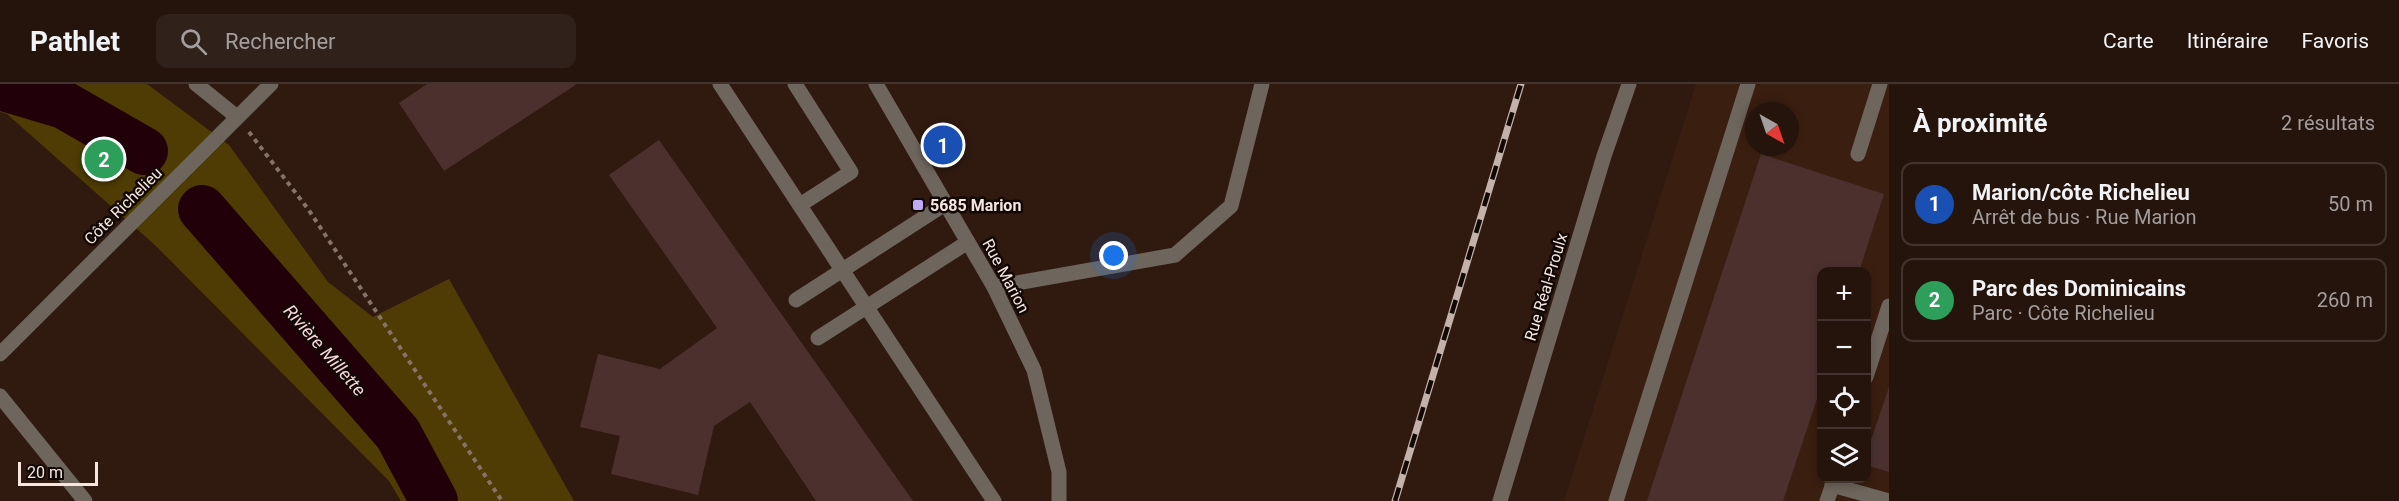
<!DOCTYPE html>
<html lang="fr">
<head>
<meta charset="utf-8">
<style>
	:root { --surface:#24140c; --page:#30211a; --text:#f1f3f6; --muted:#a39e9d; --line:#41332d; --accent:#8c9099 }
	body { margin:0; font-family:Roboto,sans-serif; background:var(--page); color:var(--text) }
	.controls { position:absolute; right:18px; bottom:18px; display:grid; overflow:hidden; border-radius:12px; box-shadow:0 3px 9px #0003 }
	.controls button { width:54px; height:54px; display:grid; place-items:center; padding:0; border:0; border-bottom:2px solid var(--line); background:var(--surface); color:var(--text); font:30px sans-serif }
	.compass { position:absolute; left:1745px; top:18px; width:54px; height:54px; border-radius:50%; background:var(--surface); box-shadow:0 3px 9px #0003; rotate:140deg }
	.scale { position:absolute; left:18px; bottom:15px; width:80px; box-sizing:border-box; padding-left:6px; border:3px solid #f6e6df; border-top:0; font-size:16px; line-height:21px; white-space:nowrap; color:#f6e6df; -webkit-text-stroke:4px #110804; paint-order:stroke }
	.you { position:absolute; left:1114px; top:172px; width:21px; height:21px; margin:-15px; border:4px solid #fff; border-radius:50%; background:#1a73e8; box-shadow:0 0 0 9px #1a73e833 }
	.badge { display:grid; place-items:center; width:39px; height:39px; border-radius:50%; background:var(--accent); color:#fff; font-size:20px; font-weight:700 }
	.pin { position:absolute; translate:-50% -50%; border:3px solid #fff; box-shadow:0 2px 6px #0006 }
	.list { margin:0; padding:0; list-style:none }
	h2 { display:flex; justify-content:space-between; align-items:center; height:78px; margin:0; padding:0 24px; font-size:26px }
	h2 small { font-size:20px; font-weight:400; color:var(--muted) }
	.list li { display:grid; grid-template-columns:39px 1fr auto; gap:18px; align-items:center; box-sizing:border-box; height:84px; margin:0 12px 12px; padding:0 12px; border:2px solid var(--line); border-radius:12px }
	.list b { display:block; font-size:22px; white-space:nowrap }
	.list p { margin:0; font-size:20px; white-space:nowrap; color:var(--muted) }
	.list em { font-size:20px; font-style:normal; color:var(--muted) }
	.icon { flex:none; width:33px; height:33px; fill:none; stroke:currentColor; stroke-width:2; stroke-linecap:round; stroke-linejoin:round }
	.map { position:relative; flex:none; width:1889px; height:417px; overflow:hidden }
	header { display:flex; align-items:center; gap:36px; box-sizing:border-box; height:84px; padding:0 30px; background:var(--surface); border-bottom:2px solid var(--line) }
	header strong { font-size:28px }
	nav { display:flex; gap:33px; margin-inline-start:auto; font-size:21px }
	.search { width:420px; height:54px; background:var(--page); display:flex; align-items:center; gap:15px; box-sizing:border-box; padding:0 21px; border-radius:12px; color:var(--muted); font-size:22px }
	main { display:flex }
	aside { flex:1; background:var(--surface) }
	.map>svg:first-child { display:block }
	.built { fill:#3a1e10; fill-rule:evenodd }
	.green { fill:#4e3c04 }
	.lines { fill:none; stroke-linecap:round; stroke-linejoin:round }
	.river { stroke:#22000a; stroke-width:48 }
	.building { fill:#4b302e }
	.path { stroke:#857269; stroke-width:4; stroke-dasharray:4.5 4.5; stroke-linecap:butt }
	.service { stroke:#6e655c; stroke-width:15 }
	.minor { stroke:#6e655c; stroke-width:15 }
	.tertiary { stroke:#6e655c; stroke-width:15 }
	.rail-casing { stroke:#c3b1aa; stroke-width:7 }
	.rail { stroke:#110804; stroke-width:4.5; stroke-dasharray:14; stroke-linecap:butt }
	.poi-dot { fill:#c0a8f3; stroke:#110804; stroke-width:2 }
	.labels { text-anchor:middle; dominant-baseline:central; stroke-width:5; stroke-linejoin:round; paint-order:stroke }
	.poi-label { font-size:16px; font-weight:bold; fill:#f6e6df; stroke:#110804; text-anchor:start }
	.street-label { font-size:16px; fill:#f6e6df; stroke:#110804 }
	.water-label { font-size:18px; font-style:italic; fill:#f9d5dd; stroke:#110804 }
</style>
</head>
<body>
<header>
<strong>Pathlet</strong>
<div class="search"><svg class="icon" aria-label="search" viewBox="0 0 24 24"><circle cx="10" cy="10" r="6"/><path d="M15 15l6 6"/></svg>Rechercher</div>
<nav><a>Carte</a><a>Itinéraire</a><a>Favoris</a></nav>
</header>
<main>
<div class="map">
<svg width="1889" height="417" viewBox="0 0 1889 417">
	<rect width="100%" height="100%" fill="#301a10"/>
	<path class="built" d="M1696,0H1889V417H1564ZM1754,27H1790V63H1754ZM1822,188H1866V394H1822Z"/>
	<path class="green" d="M0,0H147L229,61L328,198L373,233L449,195L574,417H401L389,397L156,162L7,30L0,28Z"/>
	<g class="lines">
		<g class="river">
			<path d="M0,2L64,21L144,67"/>
			<path d="M202,125L398,350L434,417"/>
		</g>
	</g>
	<g class="building">
		<path d="M427,0H577L444,87L399,19Z"/>
		<path d="M659,56L913,417H816L750,318L714,342L698,411L611,390L620,352L580,343L598,270L660,285L717,244L609,91Z"/>
		<path d="M1761,70L1884,110L1859,188H1822V300L1783,417H1647Z"/>
		<path d="M1889,303V388L1866,381V371Z"/>
	</g>
	<g class="lines">
		<path class="path" d="M249,48L308,125L502,417"/>
		<g class="service">
			<path d="M720,0L994,417"/>
			<path d="M795,0L851,88L800,121"/>
			<path d="M1858,70L1880,0"/>
			<path d="M796,216L945,120"/>
			<path d="M818,254L968,158"/>
			<path d="M1866,293L1889,222"/>
			<path d="M1832,401L1889,417"/>
			<path d="M1616,417L1748,0"/>
			<path d="M1827,417L1835,394"/>
		</g>
		<g class="minor">
			<path d="M196,0L237,33"/>
			<path d="M876,0L994,203L1034,286L1059,388V417"/>
			<path d="M994,203L1175,171L1231,122L1262,0"/>
			<path d="M0,312L85,417"/>
		</g>
		<g class="tertiary">
			<path d="M0,270L271,0"/>
			<path d="M1500,417L1604,72L1629,0"/>
		</g>
		<g class="rail-casing">
			<path id="rail" d="M1395,417L1521,0"/>
		</g>
		<use href="#rail" class="rail"/>
	</g>
	<rect class="poi-dot" x="912" y="115" width="12" height="12" rx="3"/>
	<g class="labels">
		<g class="poi-label">
			<text x="930" y="121">5685 Marion</text>
		</g>
		<g class="street-label">
			<text transform="translate(123 122) rotate(-45)">Côte Richelieu</text>
			<text transform="translate(1006 192) rotate(62)">Rue Marion</text>
			<text transform="translate(1546 203) rotate(-73)">Rue Réal-Proulx</text>
		</g>
		<g class="water-label">
			<text transform="translate(325 266) rotate(49)">Rivière Millette</text>
		</g>
	</g>
</svg>
<div class="controls">
<button>+</button>
<button>−</button>
<button><svg class="icon" aria-label="locate" viewBox="0 0 24 24"><circle cx="12" cy="12" r="6"/><path d="M12 2v4M12 18v4M2 12h4M18 12h4"/></svg></button>
<button><svg class="icon" aria-label="layers" viewBox="0 0 24 24"><path d="M12 4l9 5-9 5-9-5zM3 14l9 5 9-5"/></svg></button>
</div>
<svg class="compass" viewBox="-18 -18 36 36"><path d="M0-13l5 13h-10z" fill="#e53935"/><path d="M0 13l5-13h-10z" fill="#a39e9d"/></svg>
<div class="scale">20 m</div>
<div class="you"></div>
<div class="pin badge" style="left:943px;top:61px;background:#1a4fb4">1</div>
<div class="pin badge" style="left:104px;top:75px;background:#2e9e5b">2</div>
</div>
<aside>
<h2>À proximité<small>2 résultats</small></h2>
<ul class="list">
<li><span class="badge" style="background:#1a4fb4">1</span><div><b>Marion/côte Richelieu</b><p>Arrêt de bus · Rue Marion</p></div><em>50 m</em></li>
<li><span class="badge" style="background:#2e9e5b">2</span><div><b>Parc des Dominicains</b><p>Parc · Côte Richelieu</p></div><em>260 m</em></li>
</ul>
</aside>
</main>
</body>
</html>
